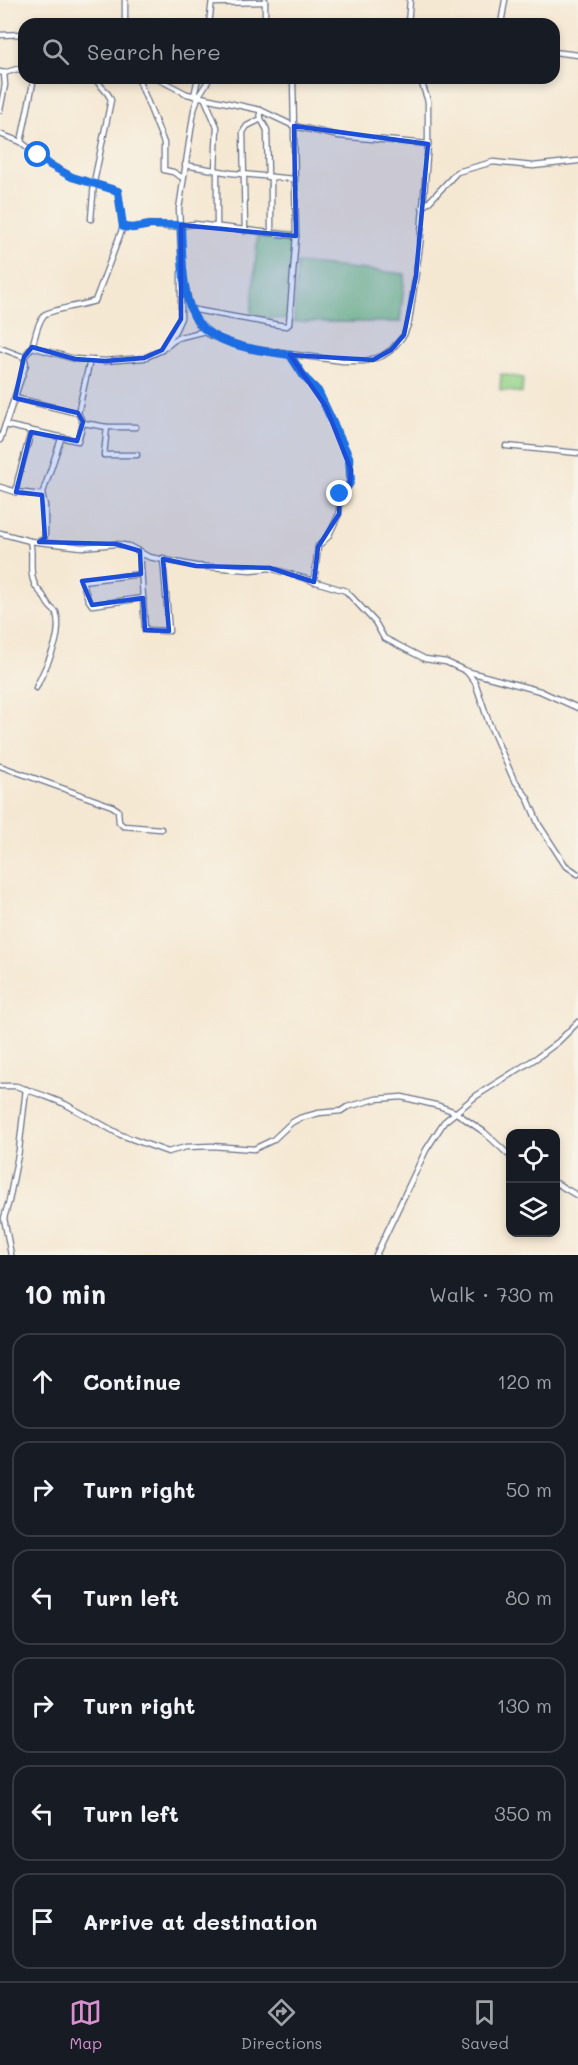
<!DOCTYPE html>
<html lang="en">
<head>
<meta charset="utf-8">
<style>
	:root { --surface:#171b24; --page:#20242c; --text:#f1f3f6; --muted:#9ea1a6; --line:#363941; --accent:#d690ce }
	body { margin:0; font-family:Mali,sans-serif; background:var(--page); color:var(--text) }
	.controls { position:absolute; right:18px; bottom:18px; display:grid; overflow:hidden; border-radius:12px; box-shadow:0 3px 9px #0003 }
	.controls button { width:54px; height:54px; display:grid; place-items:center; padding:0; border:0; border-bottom:2px solid var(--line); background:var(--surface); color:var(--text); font:30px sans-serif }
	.stop { position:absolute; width:18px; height:18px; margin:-14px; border:4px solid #1a73e8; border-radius:50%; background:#fff }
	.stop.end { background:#1a73e8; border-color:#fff; box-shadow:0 2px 6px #0008 }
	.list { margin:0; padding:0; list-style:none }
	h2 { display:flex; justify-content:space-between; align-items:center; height:78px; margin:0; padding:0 24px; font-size:26px }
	h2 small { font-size:20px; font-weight:400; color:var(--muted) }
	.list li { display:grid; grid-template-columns:39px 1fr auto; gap:18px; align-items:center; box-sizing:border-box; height:96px; margin:0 12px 12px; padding:0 12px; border:2px solid var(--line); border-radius:18px }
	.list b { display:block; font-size:22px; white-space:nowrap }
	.list em { font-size:20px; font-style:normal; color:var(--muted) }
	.icon { flex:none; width:33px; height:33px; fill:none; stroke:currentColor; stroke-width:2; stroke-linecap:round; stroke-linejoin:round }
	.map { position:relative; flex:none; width:578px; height:1255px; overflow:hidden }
	.search { position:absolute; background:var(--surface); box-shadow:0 3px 9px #0003; left:18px; right:18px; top:18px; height:66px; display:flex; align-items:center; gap:15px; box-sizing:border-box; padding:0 21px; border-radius:18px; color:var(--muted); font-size:22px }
	.sheet { height:726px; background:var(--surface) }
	nav { display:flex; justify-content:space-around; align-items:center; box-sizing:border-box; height:84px; border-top:2px solid var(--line); background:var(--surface); font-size:16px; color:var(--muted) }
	nav a { display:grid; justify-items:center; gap:3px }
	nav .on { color:var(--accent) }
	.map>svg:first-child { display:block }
	.green { fill:#93d186; stroke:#578072; stroke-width:1.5 }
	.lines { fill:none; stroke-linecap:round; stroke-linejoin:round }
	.minor-casing { stroke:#677087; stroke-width:7 }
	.minor { stroke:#fff; stroke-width:4.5 }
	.route { stroke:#1a73e8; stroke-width:8 }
	.marked { fill:#1d4ed8; fill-opacity:0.2; stroke:#1d4ed8; stroke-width:4.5; stroke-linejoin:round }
</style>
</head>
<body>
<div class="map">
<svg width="578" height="1255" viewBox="0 0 578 1255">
	<rect width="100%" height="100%" fill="#f7f3e8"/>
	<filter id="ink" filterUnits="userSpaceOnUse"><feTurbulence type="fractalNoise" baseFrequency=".0167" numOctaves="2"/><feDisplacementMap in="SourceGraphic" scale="12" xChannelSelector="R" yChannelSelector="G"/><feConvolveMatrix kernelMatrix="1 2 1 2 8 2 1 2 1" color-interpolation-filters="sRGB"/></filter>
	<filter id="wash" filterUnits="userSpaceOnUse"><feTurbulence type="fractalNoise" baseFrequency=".008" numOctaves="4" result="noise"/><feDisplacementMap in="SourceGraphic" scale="24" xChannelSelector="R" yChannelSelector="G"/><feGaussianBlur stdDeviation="1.35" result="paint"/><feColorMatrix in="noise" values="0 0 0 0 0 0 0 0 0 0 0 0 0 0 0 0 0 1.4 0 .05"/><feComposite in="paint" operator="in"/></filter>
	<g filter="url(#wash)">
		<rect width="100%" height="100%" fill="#f5e8d3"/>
		<g class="green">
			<path d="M258,233L293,237L288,319L251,317Z"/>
			<path d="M297,263L405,274L400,322H294Z"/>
			<path d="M501,374L523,378L522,393L500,390Z"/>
		</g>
	</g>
	<g filter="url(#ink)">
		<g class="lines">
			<g class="minor-casing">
				<g id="minor">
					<path d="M125,0V24"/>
					<path d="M212,3L265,2"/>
					<path d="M209,24L212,0"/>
					<path d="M265,24V0"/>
					<path d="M408,24L410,0"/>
					<path d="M501,24L505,0"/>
					<path d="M0,35L24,34"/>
					<path d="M554,52L578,55"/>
					<path d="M0,72L4,73L5,85L0,110"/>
					<path d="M4,73L17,69L24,71"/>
					<path d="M138,78L164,143V170L173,172L183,178"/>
					<path d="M156,78L187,94L260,110L294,126L339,136L428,144"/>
					<path d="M210,78L198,97L194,110L179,209L182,267L188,301L196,321L206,333L214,337L250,349L343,361H365L382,356L391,350L404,335L409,322L420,245L428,144V101L420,78"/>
					<path d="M194,96L198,78"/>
					<path d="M205,99L217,127L215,170"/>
					<path d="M261,119L267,130L268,177"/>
					<path d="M0,134L21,142L50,165L72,177L118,191L123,227L133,228L150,225L170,227L195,224L296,236"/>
					<path d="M21,142L34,78"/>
					<path d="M185,165L231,173L294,179"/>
					<path d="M217,171V227"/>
					<path d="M422,207L429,202L457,172L493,162L533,166L578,161"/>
					<path d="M91,219L94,182L111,100C108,91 100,86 94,78"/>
					<path d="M245,231L243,132L247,126L261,119L260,110"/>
					<path d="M271,232V177"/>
					<path d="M190,309L279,325L287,326L289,324L296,236L293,78"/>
					<path d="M167,346L177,338L205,331"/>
					<path d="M32,347C35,338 37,323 44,315C49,310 84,305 95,301L123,227"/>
					<path d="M0,348L24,357L26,364L0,440"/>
					<path d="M290,355L305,378L318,391L326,407L349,457L350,484L340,494L339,514L328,537L318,546L314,582"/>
					<path d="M24,357L32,347L75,359L105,361L144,358L162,350L175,331L181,318V273"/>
					<path d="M15,398L78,413"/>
					<path d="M83,423L107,427H136"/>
					<path d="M5,425L78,441L83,423L78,413L90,360"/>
					<path d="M107,427L104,455H137"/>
					<path d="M506,446L578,453"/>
					<path d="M0,487L16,492L42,495"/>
					<path d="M16,492L18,479L31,432"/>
					<path d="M0,533L30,541L82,547L116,544L129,546L149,557L196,566L251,570L270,568L346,591L375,622L384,638L425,659L446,662L466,671L475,682L489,723L513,778L527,797L539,825L565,865L578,874"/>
					<path d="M30,541C34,555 28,572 35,585C37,590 42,593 44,597C48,604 49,607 56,612C64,638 46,664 36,688"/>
					<path d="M40,541L44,539L45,535V505L42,495L61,439"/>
					<path d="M140,551L145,630L169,631L163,558"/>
					<path d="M141,574L82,581L88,599L92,605L143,598"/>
					<path d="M466,671L540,691L578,708"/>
					<path d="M0,766L112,806L118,810L119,822L123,826L161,829"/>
					<path d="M0,1086H16L45,1096L65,1104L121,1135L168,1152L186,1147L212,1146L254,1149L273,1140L291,1123L300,1118L319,1113L341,1111L347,1107L376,1099L402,1097L439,1106L455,1112L484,1132L510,1156"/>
					<path d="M556,1183L578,1196"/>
					<path d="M11,1255L4,1218L9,1201L19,1150L26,1089"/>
					<path d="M376,1255L426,1150L444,1122L476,1096L538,1057L558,1042L578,1022"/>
				</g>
			</g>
			<use href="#minor" class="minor"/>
		</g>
	</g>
	<g class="lines" filter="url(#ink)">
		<path class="route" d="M38,155L50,165L72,177L118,191L123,227L133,228L150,225H181C184,325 187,341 290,355L305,378L318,391L349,457L351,480L347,488L341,491L340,494"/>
	</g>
	<path class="marked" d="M294,126L428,144L416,276L404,335L391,350L373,360L290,355L326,407L351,470L350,484L340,492L339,514L318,547L314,582L270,568L196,566L163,559L169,631L145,630L143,598L92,605L82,581L141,574L140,551L116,544L39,542L45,538L42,495L16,492L31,432L77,441L83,422L78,413L15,398L24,357L32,347L75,359L105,361L144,358L162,350L181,319V225L296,236Z"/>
</svg>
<div class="controls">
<button><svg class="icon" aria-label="locate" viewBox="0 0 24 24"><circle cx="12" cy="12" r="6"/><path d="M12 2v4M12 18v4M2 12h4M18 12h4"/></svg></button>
<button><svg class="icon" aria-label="layers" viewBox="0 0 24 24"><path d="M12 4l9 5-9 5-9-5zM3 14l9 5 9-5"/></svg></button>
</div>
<div class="stop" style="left:38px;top:155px"></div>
<div class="stop end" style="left:340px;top:494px"></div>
<div class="search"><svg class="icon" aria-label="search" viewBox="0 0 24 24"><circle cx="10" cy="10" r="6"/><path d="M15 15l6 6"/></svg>Search here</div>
</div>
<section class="sheet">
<h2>10 min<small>Walk · 730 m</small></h2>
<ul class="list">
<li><svg class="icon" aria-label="ahead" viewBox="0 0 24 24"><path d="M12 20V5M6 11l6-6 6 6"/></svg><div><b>Continue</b></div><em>120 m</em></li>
<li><svg class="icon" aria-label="right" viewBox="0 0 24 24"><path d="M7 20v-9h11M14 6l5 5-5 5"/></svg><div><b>Turn right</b></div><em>50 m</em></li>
<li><svg class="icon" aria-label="left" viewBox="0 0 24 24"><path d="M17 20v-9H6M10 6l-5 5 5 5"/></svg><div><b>Turn left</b></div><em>80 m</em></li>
<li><svg class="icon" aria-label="right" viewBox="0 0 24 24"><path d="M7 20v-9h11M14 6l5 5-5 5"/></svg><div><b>Turn right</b></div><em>130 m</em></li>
<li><svg class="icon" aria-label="left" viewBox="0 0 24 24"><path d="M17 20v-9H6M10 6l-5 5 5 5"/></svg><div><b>Turn left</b></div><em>350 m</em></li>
<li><svg class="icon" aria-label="arrive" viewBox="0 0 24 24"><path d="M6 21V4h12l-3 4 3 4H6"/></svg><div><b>Arrive at destination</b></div></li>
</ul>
</section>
<nav>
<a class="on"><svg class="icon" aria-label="map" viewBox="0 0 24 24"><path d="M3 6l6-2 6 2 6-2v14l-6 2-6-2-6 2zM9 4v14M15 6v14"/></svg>Map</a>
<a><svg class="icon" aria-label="directions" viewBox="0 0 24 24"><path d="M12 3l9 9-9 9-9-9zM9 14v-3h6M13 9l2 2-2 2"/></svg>Directions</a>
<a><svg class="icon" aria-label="saved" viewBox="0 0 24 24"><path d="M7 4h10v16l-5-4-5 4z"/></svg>Saved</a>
</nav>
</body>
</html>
